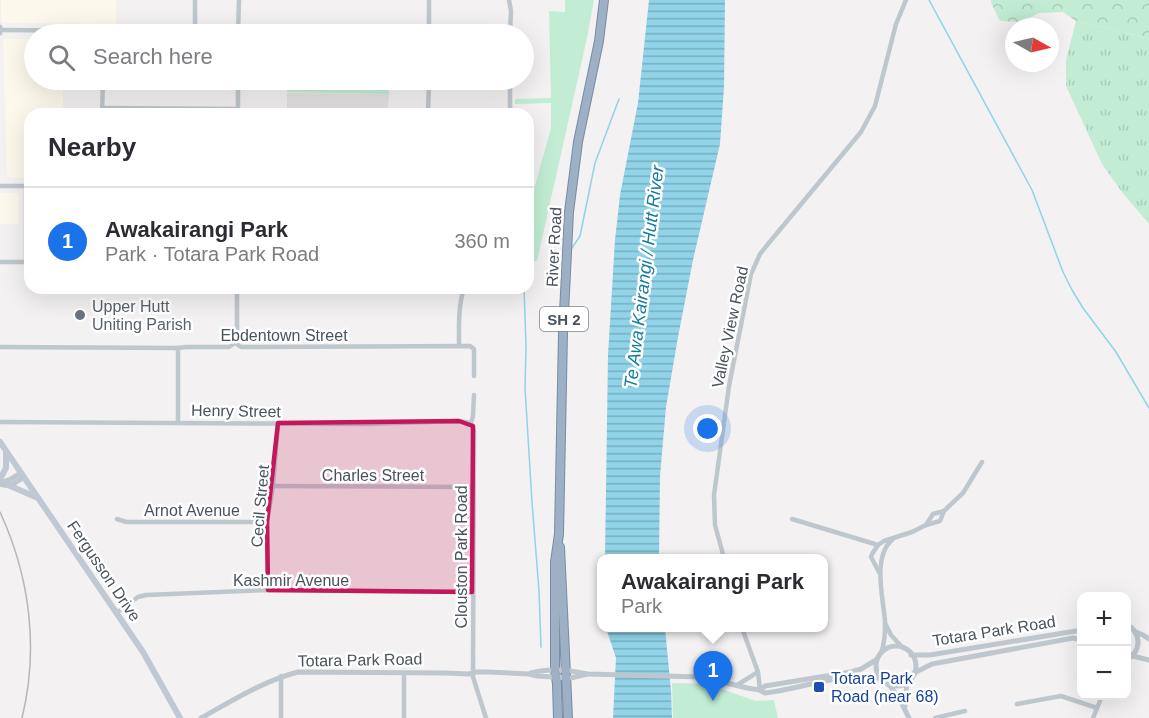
<!DOCTYPE html>
<html lang="en">
<head>
<meta charset="utf-8">
<style>
	:root { --surface:#fff; --page:#f7f7f7; --text:#2b2b33; --muted:#7c7c81; --line:#e1e1e2; --accent:#1a73e8 }
	body { margin:0; font-family:Helvetica,sans-serif; background:var(--page); color:var(--text) }
	.controls { position:absolute; right:18px; bottom:18px; display:grid; overflow:hidden; border-radius:12px; box-shadow:0 6px 24px #0002 }
	.controls button { width:54px; height:54px; display:grid; place-items:center; padding:0; border:0; border-bottom:2px solid var(--line); background:var(--surface); color:var(--text); font:30px sans-serif }
	.compass { position:absolute; left:1005px; top:18px; width:54px; height:54px; border-radius:50%; background:var(--surface); box-shadow:0 6px 24px #0002; rotate:98deg }
	.you { position:absolute; left:708px; top:429px; width:21px; height:21px; margin:-15px; border:4px solid #fff; border-radius:50%; background:#1a73e8; box-shadow:0 0 0 9px #1a73e833 }
	.badge { display:grid; place-items:center; width:39px; height:39px; border-radius:50%; background:var(--accent); color:#fff; font-size:20px; font-weight:700 }
	.pin { position:absolute; translate:-50% -50px; filter:drop-shadow(0 2px 3px #0008) }
	.pin::after { content:''; position:absolute; top:32px; width:21px; height:18px; background:inherit; clip-path:polygon(0 0,100% 0,50% 100%) }
	.popup { position:absolute; left:597px; top:554px; width:231px; height:78px; box-sizing:border-box; display:grid; place-content:center; border-radius:12px; background:var(--surface); filter:drop-shadow(0 2px 4px #0005); font-size:20px; white-space:nowrap; color:var(--muted) }
	.popup b { font-size:22px; color:var(--text) }
	.popup::after { content:''; position:absolute; left:50%; top:100%; margin-left:-12px; border:12px solid transparent; border-top-color:var(--surface) }
	.list { margin:0; padding:0; list-style:none }
	h2 { display:flex; justify-content:space-between; align-items:center; height:78px; margin:0; padding:0 24px; font-size:26px }
	h2 small { font-size:20px; font-weight:400; color:var(--muted) }
	.list li { display:grid; grid-template-columns:39px 1fr auto; gap:18px; align-items:center; box-sizing:border-box; height:108px; padding:0 24px; border-top:2px solid var(--line) }
	.list b { display:block; font-size:22px; white-space:nowrap }
	.list p { margin:0; font-size:20px; white-space:nowrap; color:var(--muted) }
	.list em { font-size:20px; font-style:normal; color:var(--muted) }
	.icon { flex:none; width:33px; height:33px; fill:none; stroke:currentColor; stroke-width:2; stroke-linecap:round; stroke-linejoin:round }
	.map { position:relative; flex:none; width:1149px; height:718px; overflow:hidden }
	.search { position:absolute; background:var(--surface); box-shadow:0 6px 24px #0002; left:24px; top:24px; width:510px; height:66px; display:flex; align-items:center; gap:15px; box-sizing:border-box; padding:0 21px; border-radius:33px; color:var(--muted); font-size:22px }
	.panel { position:absolute; background:var(--surface); box-shadow:0 6px 24px #0002; left:24px; top:108px; width:510px; height:186px; border-radius:18px }
	.map>svg:first-child { display:block }
	.commercial { fill:#fcf8ec }
	.education { fill:#e4e2e2 }
	.grass { fill:url(#grass-tufts) }
	.forest { fill:url(#forest-crowns) }
	.green { fill:#c2edd4 }
	.water { fill:url(#water-rules) }
	.lines { fill:none; stroke-linecap:round; stroke-linejoin:round }
	.stream { stroke:#91d3e8; stroke-width:1.5 }
	.trunk-casing { stroke:#768ca8; stroke-width:10 }
	.minor { stroke:#bfc7ce; stroke-width:4.5 }
	.tertiary { stroke:#bfc7ce; stroke-width:5 }
	.secondary { stroke:#bfc8d3; stroke-width:6 }
	.trunk { stroke:#9eb0c5; stroke-width:8 }
	.rail { stroke:#b3b6ba; stroke-width:1.5 }
	.marked { fill:#c2185b; fill-opacity:0.2; stroke:#c2185b; stroke-width:4.5; stroke-linejoin:round }
	.worship-dot { fill:#6b7280; stroke:#fff; stroke-width:2 }
	.transit-dot { fill:#1a4fb4; stroke:#fff; stroke-width:2 }
	.labels { text-anchor:middle; dominant-baseline:central; stroke-width:5; stroke-linejoin:round; paint-order:stroke }
	.shield { fill:#fff; stroke:#80878e; stroke-width:1.5 }
	.shield-label { font-size:15px; font-weight:bold; fill:#49535d }
	.street-label { font-size:16px; fill:#49535d; stroke:#fff }
	.worship-label { font-size:16px; fill:#5b616d; stroke:#fff; text-anchor:start }
	.transit-label { font-size:16px; fill:#164399; stroke:#fff; text-anchor:start }
	.water-label { font-size:18px; font-style:italic; fill:#147c9f; stroke:#fff }
</style>
</head>
<body>
<div class="map">
<svg width="1149" height="718" viewBox="0 0 1149 718">
	<defs>
		<pattern id="grass-tufts" width="24" height="20" patternUnits="userSpaceOnUse" patternTransform="scale(1.5)"><rect width="24" height="20" fill="#c2edd4"/><path d="M3 7l-1-3M5 7V3M7 7l1-3M15 17l-1-3M17 17v-4M19 17l1-3" fill="none" stroke="#a8cdb8"/></pattern>
		<pattern id="forest-crowns" width="20" height="18" patternUnits="userSpaceOnUse" patternTransform="scale(1.5)"><rect width="20" height="18" fill="#c2edd4"/><path d="M2 6a3 3 0 1 1 6 0M12 15a3 3 0 1 1 6 0" fill="none" stroke="#a8cdb8"/></pattern>
		<pattern id="water-rules" width="6" height="5" patternUnits="userSpaceOnUse" patternTransform="scale(1.5)"><rect width="6" height="5" fill="#91d3e8"/><path d="M0 2.5h6" fill="none" stroke="#78aebf"/></pattern>
	</defs>
	<rect width="100%" height="100%" fill="#f3f1f1"/>
	<g class="commercial">
		<path d="M1,0H116V24L3,23L1,20Z"/>
		<path d="M3,39H34V80H63V114H30V178H11L7,175Z"/>
		<rect x="0" y="193" width="19" height="31"/>
	</g>
	<path class="education" d="M287,93L389,94L388,105L386,114H287Z"/>
	<path class="grass" d="M1076,21L1149,38V224L1122,192L1102,164L1066,86V60Z"/>
	<path class="forest" d="M991,0H1149V38L1076,21L1063,12L1039,13L1021,22L1000,21L992,5Z"/>
	<g class="green">
		<path d="M565,0H594L587,38L537,261H528V211L551,128V103L515,104V99L551,98L549,11L565,12Z"/>
		<path d="M287,80H389V94L287,92Z"/>
		<path d="M672,683L707,684L756,701L774,700L778,718H673Z"/>
	</g>
	<g class="water">
		<path d="M649,0H725L724,87L720,144L693,260L678,337L666,407L660,476L659,558H605L608,355L615,240L620,195L638,103Z"/>
		<path d="M606,628H665L671,691L672,718H613L616,658Z"/>
	</g>
	<g class="lines">
		<g class="stream">
			<path d="M929,0L1032,190L1063,272L1072,290L1083,308L1116,352L1149,408"/>
			<path d="M572,248L580,236L595,163L619,99"/>
			<path d="M528,272L530,267"/>
			<path d="M524,288L526,346L525,388L532,502L539,591L541,647"/>
		</g>
		<g class="trunk-casing">
			<g id="trunk">
				<path d="M560,547L568,718"/>
				<path d="M558,718L557,684L555,670V562L559,534L563,333L569,212L578,142L599,41L604,0"/>
			</g>
		</g>
		<g class="minor">
			<path d="M509,0L511,11L510,34"/>
			<path d="M1,30L238,32"/>
			<path d="M195,31V0"/>
			<path d="M238,33L239,0"/>
			<path d="M429,34V0"/>
			<path d="M238,80V114"/>
			<path d="M102,108L238,109"/>
			<path d="M102,114L103,80"/>
			<path d="M428,114L429,80"/>
			<path d="M510,114V80"/>
			<path d="M0,186H30"/>
			<path d="M0,262H30"/>
			<path d="M26,262V186"/>
			<path d="M235,343L237,337V288"/>
			<path d="M459,346C459,326 458,307 464,288"/>
			<path d="M0,347L178,348L186,347H229L235,343L241,347H245L470,346L474,349V376"/>
			<path d="M178,348V422"/>
			<path d="M474,395L473,416L471,423L474,431L473,677L486,718"/>
			<path d="M0,422L367,424L459,421L471,423"/>
			<path d="M273,486L473,487"/>
			<path d="M117,519L126,522H267"/>
			<path d="M792,519L878,545"/>
			<path d="M926,525L933,514L944,511L963,493L982,462"/>
			<path d="M724,558L715,525L714,495L729,386L751,274L760,254L768,244L861,132L875,106L896,24L906,0"/>
			<path d="M880,574L871,557L872,554L878,545L884,541L912,532L926,525L940,521L944,511"/>
			<path d="M268,590L267,522L273,486L278,423"/>
			<path d="M116,613L138,597L146,595L268,590L472,592"/>
			<path d="M886,625L891,635L903,648"/>
			<path d="M742,628L758,672L760,690"/>
			<path d="M881,653C885,642 885,632 885,621C883,597 872,556 893,539"/>
			<path d="M281,676V718"/>
			<path d="M737,685L758,672"/>
			<path d="M1017,704L1061,696L1097,708"/>
			<path d="M404,718V673"/>
			<path d="M935,718L965,711"/>
			<path d="M1093,718L1102,696"/>
		</g>
		<g class="tertiary">
			<path d="M0,27V33"/>
			<path d="M0,483L11,479L21,473"/>
			<path d="M0,484C8,488 17,482 24,477"/>
			<path d="M1126,624C1142,633 1142,651 1126,660"/>
			<path d="M1136,632L1143,635L1149,639"/>
			<circle cx="896" cy="666" r="20"/>
			<path d="M911,655H930L1082,630"/>
			<path d="M1133,656L1149,660"/>
			<path d="M531,673C549,668 569,670 587,674L702,677L747,688L760,690L765,693C803,689 844,670 881,679"/>
			<path d="M914,673L932,664L1073,638L1082,640"/>
			<path d="M890,686L899,698L909,718"/>
			<path d="M760,690L765,686L851,672L861,669L876,660"/>
			<path d="M905,706L907,682"/>
			<path d="M201,718C232,701 263,681 298,672L445,673L469,674L476,672H488L529,674L537,676L571,678L587,674"/>
		</g>
		<g class="secondary">
			<path d="M0,442L143,652L180,718"/>
			<path d="M0,479L6,468V452"/>
			<path d="M8,485L38,498"/>
		</g>
		<use href="#trunk" class="trunk"/>
		<path class="rail" d="M0,512C30,577 39,649 22,718"/>
	</g>
	<path class="marked" d="M459,421L473,426L472,592L268,590L267,522L278,423Z"/>
	<circle class="worship-dot" cx="80" cy="315" r="6"/>
	<rect class="transit-dot" x="813" y="681" width="12" height="12" rx="3"/>
	<g class="labels">
		<rect class="shield" x="540" y="307" width="48" height="24" rx="4.5"/>
		<g class="shield-label">
			<text x="564" y="319">SH 2</text>
		</g>
		<g class="street-label">
			<text transform="translate(554 247) rotate(-87)">River Road</text>
			<text transform="translate(730 327) rotate(-78)">Valley View Road</text>
			<text x="284" y="335">Ebdentown Street</text>
			<text transform="translate(236 411) rotate(1)">Henry Street</text>
			<text x="373" y="475">Charles Street</text>
			<text transform="translate(260 506) rotate(-85)">Cecil Street</text>
			<text x="192" y="510">Arnot Avenue</text>
			<text transform="translate(461 557) rotate(-90)">Clouston Park Road</text>
			<text transform="translate(104 571) rotate(56)">Fergusson Drive</text>
			<text x="291" y="580">Kashmir Avenue</text>
			<text transform="translate(994 631) rotate(-9)">Totara Park Road</text>
			<text transform="translate(360 660) rotate(-1)">Totara Park Road</text>
		</g>
		<g class="worship-label">
			<text x="92" y="306">Upper Hutt<tspan x="92" dy="18">Uniting Parish</tspan></text>
		</g>
		<g class="transit-label">
			<text x="831" y="678">Totara Park<tspan x="831" dy="18">Road (near 68)</tspan></text>
		</g>
		<g class="water-label">
			<text transform="translate(644 277) rotate(-83)">Te Awa Kairangi / Hutt River</text>
		</g>
	</g>
</svg>
<div class="controls">
<button>+</button>
<button>−</button>
</div>
<svg class="compass" viewBox="-18 -18 36 36"><path d="M0-13l5 13h-10z" fill="#e53935"/><path d="M0 13l5-13h-10z" fill="#7c7c81"/></svg>
<div class="you"></div>
<div class="pin badge" style="left:713px;top:701px">1</div>
<div class="popup"><b>Awakairangi Park</b>Park</div>
<div class="search"><svg class="icon" aria-label="search" viewBox="0 0 24 24"><circle cx="10" cy="10" r="6"/><path d="M15 15l6 6"/></svg>Search here</div>
<section class="panel">
<h2>Nearby<small></small></h2>
<ul class="list">
<li><span class="badge">1</span><div><b>Awakairangi Park</b><p>Park · Totara Park Road</p></div><em>360 m</em></li>
</ul>
</section>
</div>
</body>
</html>
